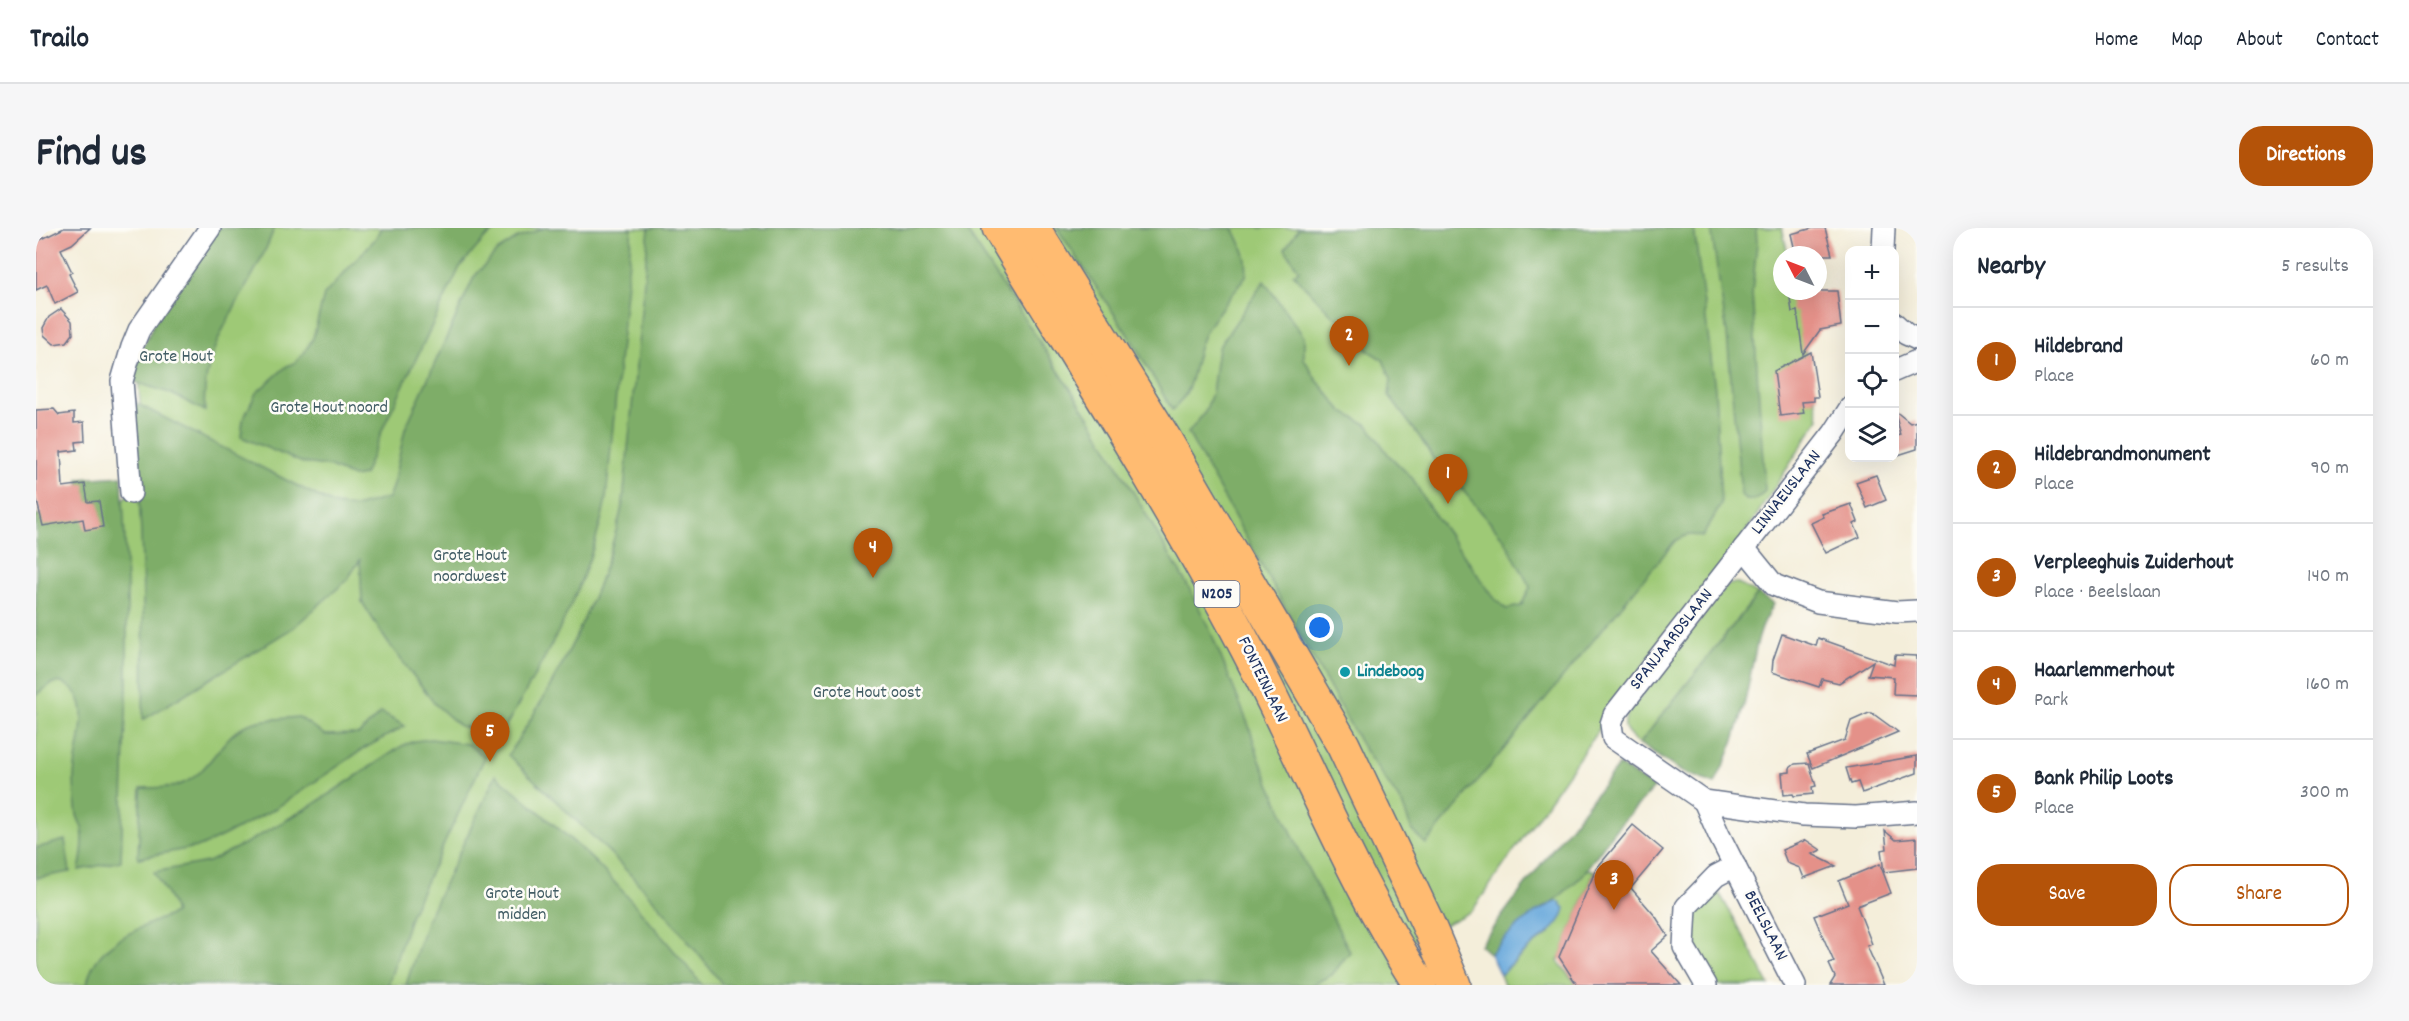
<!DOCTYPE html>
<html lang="en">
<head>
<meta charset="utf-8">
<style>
	:root { --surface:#fff; --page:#f6f6f7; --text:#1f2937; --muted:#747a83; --line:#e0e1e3; --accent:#b45309 }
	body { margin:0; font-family:Dekko,sans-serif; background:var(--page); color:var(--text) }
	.controls { position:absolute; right:18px; top:18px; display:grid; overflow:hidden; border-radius:12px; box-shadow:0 6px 24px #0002 }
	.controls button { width:54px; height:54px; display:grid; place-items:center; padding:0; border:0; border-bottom:2px solid var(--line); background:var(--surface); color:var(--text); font:30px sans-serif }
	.compass { position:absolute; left:1737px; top:18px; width:54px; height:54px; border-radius:50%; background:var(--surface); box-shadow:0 6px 24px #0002; rotate:312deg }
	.you { position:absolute; left:1284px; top:400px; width:21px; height:21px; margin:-15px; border:4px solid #fff; border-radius:50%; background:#1a73e8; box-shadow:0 0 0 9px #1a73e833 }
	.badge { display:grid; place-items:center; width:39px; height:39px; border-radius:50%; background:var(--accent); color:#fff; font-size:20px; font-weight:700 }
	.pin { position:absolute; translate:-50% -50px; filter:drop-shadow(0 2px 3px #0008) }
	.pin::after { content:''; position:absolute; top:32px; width:21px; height:18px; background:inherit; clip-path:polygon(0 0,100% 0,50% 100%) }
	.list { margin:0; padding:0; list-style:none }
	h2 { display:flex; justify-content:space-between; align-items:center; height:78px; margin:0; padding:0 24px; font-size:26px }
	h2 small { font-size:20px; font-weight:400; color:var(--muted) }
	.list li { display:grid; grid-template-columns:39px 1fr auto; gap:18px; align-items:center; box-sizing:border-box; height:108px; padding:0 24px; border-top:2px solid var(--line) }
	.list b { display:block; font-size:22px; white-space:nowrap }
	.list p { margin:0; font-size:20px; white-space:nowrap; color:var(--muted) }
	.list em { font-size:20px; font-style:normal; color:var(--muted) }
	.actions { display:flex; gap:12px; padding:18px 24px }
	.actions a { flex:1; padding:14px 0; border:2px solid var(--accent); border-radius:24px; text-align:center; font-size:21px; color:var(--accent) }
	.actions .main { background:var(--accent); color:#fff }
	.icon { flex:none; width:33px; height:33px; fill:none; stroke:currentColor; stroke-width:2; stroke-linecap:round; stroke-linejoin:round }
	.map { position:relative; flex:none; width:1881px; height:757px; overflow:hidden; border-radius:24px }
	header { display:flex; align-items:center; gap:36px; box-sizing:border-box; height:84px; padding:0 30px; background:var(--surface); border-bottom:2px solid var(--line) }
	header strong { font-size:28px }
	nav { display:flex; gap:33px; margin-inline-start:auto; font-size:21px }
	.intro { display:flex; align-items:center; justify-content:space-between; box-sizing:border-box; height:144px; padding:0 36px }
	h1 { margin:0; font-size:42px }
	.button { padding:15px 27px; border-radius:24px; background:var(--accent); color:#fff; font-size:21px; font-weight:700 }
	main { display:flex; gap:36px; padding:0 36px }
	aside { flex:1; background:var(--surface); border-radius:24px; box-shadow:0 6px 24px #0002 }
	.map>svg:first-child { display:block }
	.green { fill:#9ec976; stroke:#5c7c6a; stroke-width:1.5 }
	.forest { fill:#7ead67; stroke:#4c6e62; stroke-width:1.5 }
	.water { fill:#68a8db; stroke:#426c9c; stroke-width:1.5 }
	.building { fill:#e49189 }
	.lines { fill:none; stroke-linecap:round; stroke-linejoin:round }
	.street-casing { stroke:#677289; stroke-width:24 }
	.primary-casing { stroke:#677289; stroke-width:36 }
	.street { stroke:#fff; stroke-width:21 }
	.primary { stroke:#ffbb71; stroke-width:33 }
	.culture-dot { fill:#0f9aa8; stroke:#fdfcf7; stroke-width:2 }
	.labels { text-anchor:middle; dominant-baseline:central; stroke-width:5; stroke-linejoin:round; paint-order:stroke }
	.shield { fill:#fdfcf7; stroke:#5f6c8c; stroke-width:1.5 }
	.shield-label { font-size:16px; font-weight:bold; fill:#1b2f5e }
	.park-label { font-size:18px; fill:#425d65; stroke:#fdfcf7 }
	.street-label { font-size:18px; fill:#1b2f5e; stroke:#fdfcf7 }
	.culture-label { font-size:18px; font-weight:bold; fill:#0d838f; stroke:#fdfcf7; text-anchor:start }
</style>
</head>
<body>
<header>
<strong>Trailo</strong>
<nav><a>Home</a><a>Map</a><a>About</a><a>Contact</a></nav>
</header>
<div class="intro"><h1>Find us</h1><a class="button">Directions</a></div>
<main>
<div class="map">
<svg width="1881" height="757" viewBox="0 0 1881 757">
	<rect width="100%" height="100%" fill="#fdfcf7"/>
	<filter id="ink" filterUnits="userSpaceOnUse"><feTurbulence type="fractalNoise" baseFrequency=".0167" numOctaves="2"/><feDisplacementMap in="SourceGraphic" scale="12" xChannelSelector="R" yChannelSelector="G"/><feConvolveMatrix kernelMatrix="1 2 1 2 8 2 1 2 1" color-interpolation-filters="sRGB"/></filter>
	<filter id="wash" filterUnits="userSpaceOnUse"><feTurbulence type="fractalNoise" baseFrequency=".008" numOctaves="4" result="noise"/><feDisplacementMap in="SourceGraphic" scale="24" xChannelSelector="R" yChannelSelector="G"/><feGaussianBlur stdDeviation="1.35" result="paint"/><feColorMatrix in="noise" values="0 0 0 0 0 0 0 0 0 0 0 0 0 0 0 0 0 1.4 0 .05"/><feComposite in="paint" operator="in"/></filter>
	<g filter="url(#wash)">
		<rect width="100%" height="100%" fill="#f4eeda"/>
		<g class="green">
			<path d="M186,0H1746L1752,27H1746V63H1758L1783,191L1704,313L1614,428L1436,683L1353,725L1369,757H0V388L108,245L102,144Z"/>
			<path d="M1700,355L1722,366L1603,516C1591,506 1585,501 1591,486L1691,357Z"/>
			<path d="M1552,641L1559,643L1522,733L1541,757H1468L1464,747L1495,719L1514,705L1522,674L1515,676Z"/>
			<path d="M1681,661L1710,712L1733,757H1682C1674,748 1657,723 1656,711C1653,692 1669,673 1681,661Z"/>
		</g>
		<g class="forest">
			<path d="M181,0H238C218,62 162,113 169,183L134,165L92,152L121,89Z"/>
			<path d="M345,0H464L450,9L424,39L349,196L328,247L317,249L292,238L267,235L205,209L207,192L220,165L251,138L260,134L268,125L277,110L288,67L339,11Z"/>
			<path d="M508,0H596L570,271C553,357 508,433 464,508L424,498L399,476L350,412L326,374L324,332L311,352L257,400L107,492C109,385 106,279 96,173L299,277L319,279L352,270L357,257L369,201L438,49L461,23L480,11Z"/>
			<path d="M613,0H929L1057,195L1152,358L1174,402L1213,498L1223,530L1268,633L1314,724L1296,747L1276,757H687L628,683L575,626L472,527C523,450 568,364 587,274Z"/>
			<path d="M1021,0H1197C1205,17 1213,29 1210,48C1197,66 1182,83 1171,101C1155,127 1162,162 1136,182L1096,113Z"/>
			<path d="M1263,0H1658L1679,161L1685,277L1666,309C1655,305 1648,307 1639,313L1390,616L1376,603L1366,576L1326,518L1152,205L1169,184L1176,165L1182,120L1228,53L1268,109V131L1280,151L1307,184L1332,197L1352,226L1377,251L1391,276L1459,371L1470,381L1485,378L1494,359L1468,311L1413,246L1398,232L1383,208L1353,168L1355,151L1347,132L1331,122L1319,100L1297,88L1257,46L1263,43L1249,21Z"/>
			<path d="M1675,0H1720L1721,15L1716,65L1729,263C1723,271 1719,273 1710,272L1705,267L1691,106Z"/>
			<path d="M86,248L91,357V459L85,633L43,642C46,629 48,613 46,600C45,596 42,591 41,587C39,575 38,562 38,550C38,522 60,477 32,458C20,449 10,459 0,467V287L45,281L43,251Z"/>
			<path d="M1722,366L1737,376C1719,407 1717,439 1709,473C1703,502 1692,530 1679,556L1646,544L1603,516Z"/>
			<path d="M345,485L369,498L329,520L240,580L205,599L166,618L102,630L105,560C117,559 131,561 142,557C173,548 181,513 208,498C224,490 246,491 263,489L289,507L323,506Z"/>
			<path d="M395,511L432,516L449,529L375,686L352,757H51C57,714 106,699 139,685L136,675L118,644L172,634L212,614L278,576L366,518L379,513Z"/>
			<path d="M1583,537L1618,560L1579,602L1546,648L1515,676L1508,679L1468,711L1454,726L1444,717L1518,619Z"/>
			<path d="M460,547C495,577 531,606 563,638C600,676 633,716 666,757H370L391,692Z"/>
			<path d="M29,612L34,644L0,650V620Z"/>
		</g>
		<path class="water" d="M1522,673L1529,680C1525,700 1507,708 1492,721C1482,729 1473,738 1464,747L1454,726C1474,704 1494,684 1522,673Z"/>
		<g id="blocks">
			<g class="building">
				<path d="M28,0H54L36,16L25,21L36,44L33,46L42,64L19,76L11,57L0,62V14Z"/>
				<path d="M1777,0H1789L1796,27H1760L1755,6Z"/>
				<path d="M1753,63H1801L1805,98L1784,102L1767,126L1761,83L1756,84Z"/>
				<path d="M25,81L36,93L37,106L31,114L18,116L8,107L7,100L13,89Z"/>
				<path d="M1775,124L1782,169H1778V173L1766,174L1768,185L1744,188L1738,143Z"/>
				<path d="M18,181L23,187L38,185V195L48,194L49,213L40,214L41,222L25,224L27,259L49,256L52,274L63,273L67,299L49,302L47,291L7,298L0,269V182Z"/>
				<path d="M1858,182L1874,195L1881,193V221L1862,227L1858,209L1865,207Z"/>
				<path d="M1840,247L1850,272L1831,280L1820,254Z"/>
				<path d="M1815,276L1822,294L1818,296L1824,309L1790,325L1775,295L1788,289L1786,286Z"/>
				<path d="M1746,406L1780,418L1782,410L1858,437L1859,427L1881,428V467L1857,466L1858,449L1832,447L1837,433L1803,455L1786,451L1783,459L1736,444L1737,432Z"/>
				<path d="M1833,485H1836L1862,504L1777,540L1771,526L1809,512L1815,493Z"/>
				<path d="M1881,528V545L1826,565L1822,554L1815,556L1810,540Z"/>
				<path d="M1773,535L1780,558L1776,559L1777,566L1758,568L1757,566L1748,567L1746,545L1754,544V540L1759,536Z"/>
				<path d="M1597,597L1627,622L1595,660L1620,689L1632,708L1615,723L1645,757H1541L1523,729L1560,641Z"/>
				<path d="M1849,603L1860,612L1881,610V640L1848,644L1845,622L1851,621Z"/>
				<path d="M1770,612L1785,622L1776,626L1800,638L1768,650L1764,640L1751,635L1746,622Z"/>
				<path d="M1844,636L1855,665L1821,678L1836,716L1831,718L1848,757H1794L1799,749L1793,736L1798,734L1778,688L1812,675L1803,653Z"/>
			</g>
		</g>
	</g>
	<g filter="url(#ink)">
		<use href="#blocks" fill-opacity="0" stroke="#677289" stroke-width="1.5"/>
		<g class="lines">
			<g class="street-casing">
				<g id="street">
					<path d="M1847,22L1848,0"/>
					<path d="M1858,95L1870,106L1881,111"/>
					<path d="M1858,143L1881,133"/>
					<path d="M1814,180L1798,205L1578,487L1575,496L1577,510L1668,573L1768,587L1820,589L1881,584"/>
					<path d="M95,265L86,153L96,119L103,102L174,0"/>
					<path d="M1708,320L1738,357L1782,374L1861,384L1881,383"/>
					<path d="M1668,573L1683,607L1759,757"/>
					<path d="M1670,757L1648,719L1650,679L1680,648L1699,638"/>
				</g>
			</g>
			<g class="primary-casing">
				<g id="primary">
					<path d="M963,0C1043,132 1126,262 1199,398C1263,516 1311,644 1384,757"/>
					<path d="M997,0L1128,210L1307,517L1391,694L1418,757"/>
				</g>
			</g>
			<use href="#street" class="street"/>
			<use href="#primary" class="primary"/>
		</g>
	</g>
	<circle class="culture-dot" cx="1309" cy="444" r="6"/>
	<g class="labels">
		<rect class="shield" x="1158.5" y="353" width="45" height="26" rx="4.5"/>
		<g class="shield-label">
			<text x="1181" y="366">N205</text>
		</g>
		<g class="park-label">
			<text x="140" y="129">Grote Hout</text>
			<text x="293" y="180">Grote Hout noord</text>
			<text x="434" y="328">Grote Hout<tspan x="434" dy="21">noordwest</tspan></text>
			<text x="831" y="465">Grote Hout oost</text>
			<text x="486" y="666">Grote Hout<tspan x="486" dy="21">midden</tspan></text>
		</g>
		<g class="street-label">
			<text transform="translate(1751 265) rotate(-52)">LINNAEUSLAAN</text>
			<text transform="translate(1636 412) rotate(-52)">SPANJAARDSLAAN</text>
			<text transform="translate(1226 452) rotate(64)">FONTEINLAAN</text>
			<text transform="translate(1729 698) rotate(63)">BEELSLAAN</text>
		</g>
		<g class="culture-label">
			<text x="1321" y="444">Lindeboog</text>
		</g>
	</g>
</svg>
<div class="controls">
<button>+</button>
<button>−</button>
<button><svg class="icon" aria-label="locate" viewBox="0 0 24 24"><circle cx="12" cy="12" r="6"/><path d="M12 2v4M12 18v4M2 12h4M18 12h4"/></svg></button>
<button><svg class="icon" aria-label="layers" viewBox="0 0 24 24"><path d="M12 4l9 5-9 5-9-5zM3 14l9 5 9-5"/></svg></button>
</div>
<svg class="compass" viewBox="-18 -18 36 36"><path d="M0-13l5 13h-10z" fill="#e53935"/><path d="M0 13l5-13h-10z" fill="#747a83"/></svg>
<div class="you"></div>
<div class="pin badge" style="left:1412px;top:276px">1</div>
<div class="pin badge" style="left:1313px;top:138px">2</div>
<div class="pin badge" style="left:1578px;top:682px">3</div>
<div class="pin badge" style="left:837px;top:350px">4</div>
<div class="pin badge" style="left:454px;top:534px">5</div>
</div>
<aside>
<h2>Nearby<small>5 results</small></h2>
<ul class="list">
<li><span class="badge">1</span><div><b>Hildebrand</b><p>Place</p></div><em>60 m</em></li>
<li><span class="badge">2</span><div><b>Hildebrandmonument</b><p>Place</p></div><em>90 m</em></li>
<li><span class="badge">3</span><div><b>Verpleeghuis Zuiderhout</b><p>Place · Beelslaan</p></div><em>140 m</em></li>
<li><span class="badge">4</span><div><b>Haarlemmerhout</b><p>Park</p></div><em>160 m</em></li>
<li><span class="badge">5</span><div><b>Bank Philip Loots</b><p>Place</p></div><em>300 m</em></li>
</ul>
<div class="actions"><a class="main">Save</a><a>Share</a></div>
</aside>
</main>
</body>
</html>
